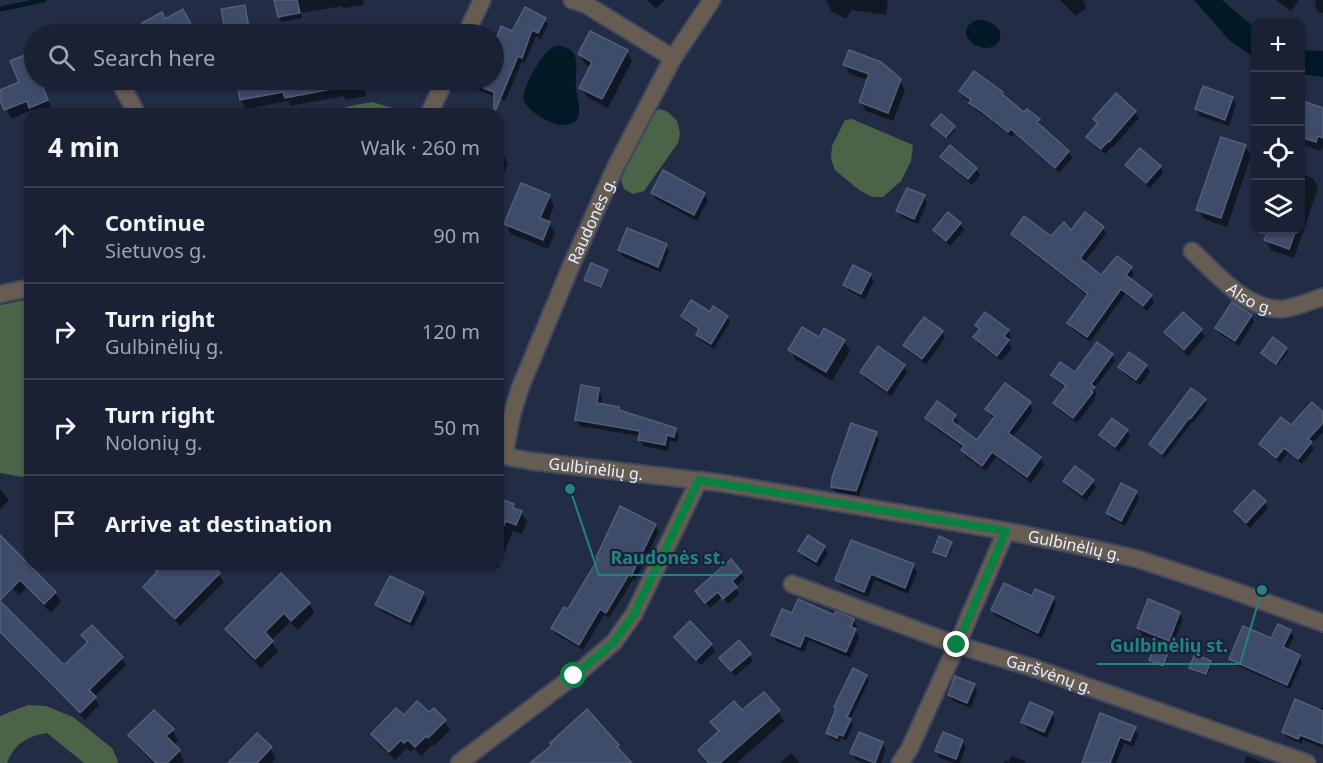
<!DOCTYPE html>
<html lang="en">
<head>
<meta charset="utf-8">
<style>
	:root { --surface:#1a2134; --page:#272e40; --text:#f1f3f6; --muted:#9fa3ac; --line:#383e4f }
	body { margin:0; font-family:"Noto Sans",sans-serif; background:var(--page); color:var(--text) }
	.controls { position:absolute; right:18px; top:18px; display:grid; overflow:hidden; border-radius:12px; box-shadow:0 2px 4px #0004 }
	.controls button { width:54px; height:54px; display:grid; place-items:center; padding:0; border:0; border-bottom:2px solid var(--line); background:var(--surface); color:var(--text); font:30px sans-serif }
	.stop { position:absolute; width:18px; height:18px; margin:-14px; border:4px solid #0b8043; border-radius:50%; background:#fff }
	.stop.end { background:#0b8043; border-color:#fff; box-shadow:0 2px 6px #0008 }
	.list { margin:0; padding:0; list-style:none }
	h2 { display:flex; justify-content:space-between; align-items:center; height:78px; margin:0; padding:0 24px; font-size:26px }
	h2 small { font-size:20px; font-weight:400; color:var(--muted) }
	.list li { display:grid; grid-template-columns:39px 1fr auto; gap:18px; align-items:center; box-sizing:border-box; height:96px; padding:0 24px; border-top:2px solid var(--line) }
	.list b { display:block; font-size:22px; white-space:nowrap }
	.list p { margin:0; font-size:20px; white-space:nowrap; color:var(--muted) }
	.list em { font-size:20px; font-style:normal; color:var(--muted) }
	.icon { flex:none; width:33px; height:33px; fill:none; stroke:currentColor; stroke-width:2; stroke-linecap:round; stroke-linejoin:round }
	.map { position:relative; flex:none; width:1323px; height:763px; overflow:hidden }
	.search { position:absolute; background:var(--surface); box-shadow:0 2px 4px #0004; left:24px; top:24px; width:480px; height:66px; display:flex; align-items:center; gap:15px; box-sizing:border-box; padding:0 21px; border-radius:33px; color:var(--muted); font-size:22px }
	.panel { position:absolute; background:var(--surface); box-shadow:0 2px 4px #0004; left:24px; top:108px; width:480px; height:462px; border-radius:18px }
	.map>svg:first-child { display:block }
	.forest { fill:#4b6347 }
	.water { fill:#001924 }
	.shadow { fill:#0007 }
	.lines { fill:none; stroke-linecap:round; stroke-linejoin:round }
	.stream { stroke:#001924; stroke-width:5 }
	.building { fill:#3e4b69; stroke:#535f7a; stroke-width:1.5 }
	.minor-casing { stroke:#3e475f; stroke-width:20 }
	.minor { stroke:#675c52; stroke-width:16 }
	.route { stroke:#0b8043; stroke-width:8 }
	.labels { text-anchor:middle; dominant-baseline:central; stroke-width:4.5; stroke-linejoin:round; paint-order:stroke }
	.street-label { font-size:16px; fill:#e7eeff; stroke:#18223a }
	.leader { fill:none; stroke:#25827c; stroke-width:2 }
	.callout-dot { fill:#25827c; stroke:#18223a; stroke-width:2 }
	.callout-label { font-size:18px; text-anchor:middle; font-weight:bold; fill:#25827c; stroke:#18223a; stroke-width:4.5; stroke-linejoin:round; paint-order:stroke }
</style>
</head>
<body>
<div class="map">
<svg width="1323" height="763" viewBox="0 0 1323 763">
	<rect width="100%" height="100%" fill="#222c45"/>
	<g class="forest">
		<path d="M372,102L393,108L394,114H325L350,106Z"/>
		<path d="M660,109L668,112L677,121L680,133L678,143L644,191L633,194L624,189L621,181L623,171L652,113Z"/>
		<path d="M852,119L913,145L911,161L901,181L883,197H872L859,190L835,170L831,159L832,146L845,120Z"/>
		<path d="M30,299V476L23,477L0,473V305Z"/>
		<path d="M28,705L46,706L73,717L112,748L118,761L117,763H84L47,733C26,737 15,743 7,763H0V716Z"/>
	</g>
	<g class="water">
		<path d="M1194,0H1222L1255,28V58L1229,40Z"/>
		<path d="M977,20C987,20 1003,25 1000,38C999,41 997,44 994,46C977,55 951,30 977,20Z"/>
		<path d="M560,46C584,50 574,71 576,87C577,102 589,127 560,125C550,124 526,110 524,100C521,89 540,58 548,51C552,47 555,46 560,46Z"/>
		<path d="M1301,50L1323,51V77L1301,74Z"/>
	</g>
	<g class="shadow">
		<path d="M276,0H363L364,5L343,8L342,6L301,13L302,18L282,22L279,17Z"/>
		<path d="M647,0H665L656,9Z"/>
		<path d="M826,0H888L886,15L852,10L846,19L831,11Z"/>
		<path d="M1060,0H1083L1086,8L1076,16Z"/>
		<path d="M1276,0H1299L1291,11Z"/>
		<path d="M1316,0H1323V13L1318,12L1315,6Z"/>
		<path d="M244,6L247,12L251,34H227L223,10Z"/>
		<path d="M183,11L195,34H140L139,32Z"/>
		<path d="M545,19L548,25L541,39L536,36L525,63L522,62L505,101L479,90L475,84L477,80H494V49L502,28L513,33Z"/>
		<path d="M626,51L632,61L608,108L587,97L581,88L591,67L585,64L579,54Z"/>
		<path d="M34,53V80H40L52,109L41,114H35L32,110L11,119L0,96V91L21,83L12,62Z"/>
		<path d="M845,65L899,80L905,90L893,121L866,111L860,102L868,80L850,74Z"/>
		<path d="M80,80H99L83,86Z"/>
		<path d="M237,80H363L366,96L346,100L344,96L291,106L288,101L246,109L241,100Z"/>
		<path d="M397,80H418L399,83Z"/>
		<path d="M961,91L1002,93L1006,99L1025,115L1039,120L1042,126L1041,128L1068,152L1072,158L1059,173L1015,134L1012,137L986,117L975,109L971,102L964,98Z"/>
		<path d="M1232,98L1236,104L1229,126L1200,116L1196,109Z"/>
		<path d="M1323,109V146L1321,151L1300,144V110Z"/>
		<path d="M1135,112L1139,118L1113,147L1112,146L1105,154L1092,143L1088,137L1098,125L1095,119Z"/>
		<path d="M498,127L502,134L498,142Z"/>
		<path d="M935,127H953L955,130L948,138Z"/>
		<path d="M1245,146L1251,156L1227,227L1204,219L1198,210Z"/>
		<path d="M498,152L503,154L508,164L500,182L498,181Z"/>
		<path d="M942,157L976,169L980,175L972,185L946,163Z"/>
		<path d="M1127,165L1160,167L1163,173L1150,188L1130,171Z"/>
		<path d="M1300,174L1313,178L1318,188L1294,258L1271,250L1266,240L1269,230H1300Z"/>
		<path d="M652,193L704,194L708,200L697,221L656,199Z"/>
		<path d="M549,196L554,206L548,222L555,233L548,249L511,234L506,224Z"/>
		<path d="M924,197L927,203L918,224L902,217L898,211Z"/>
		<path d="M960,224L964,230L950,246L938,236L935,230Z"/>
		<path d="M1103,228L1106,234L1084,263L1102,278L1117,258L1131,268L1134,274L1130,280L1151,296L1154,302L1147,311L1125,294L1090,342L1072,329L1069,323L1088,296L1016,240L1013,234L1051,238L1071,232Z"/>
		<path d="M666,245L669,251L661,272L623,257L620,250Z"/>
		<path d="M607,271L608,274L602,289L588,283L586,280Z"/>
		<path d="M870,275L874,281L865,299L849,291L845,284Z"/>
		<path d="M710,314L727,317L730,322L714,349L700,340L697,335L700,331L686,322L683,317Z"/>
		<path d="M1183,314L1201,330L1205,336L1188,356L1170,339L1166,332Z"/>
		<path d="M1251,316L1254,322L1239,346L1220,334L1217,328Z"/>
		<path d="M977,325L1008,331L1011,337L1008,341L1012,348L1001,361L979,344L975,337L980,331Z"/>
		<path d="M942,332L945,338L926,364L908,351L905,345Z"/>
		<path d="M819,339L844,341L850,351L832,381L796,360L790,350Z"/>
		<path d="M1286,349L1288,352L1278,365L1265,356Z"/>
		<path d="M1129,354L1146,366L1150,372L1140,385L1123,373L1120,367Z"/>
		<path d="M1112,355L1115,361L1094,389L1097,394L1094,397L1095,399L1077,423L1059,410L1055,404L1066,388L1056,381L1053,375L1075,374Z"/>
		<path d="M904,366L907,372L891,396L865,378L862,372Z"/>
		<path d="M598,390L602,396L601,405L618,408L621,412L675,429L679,436L677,442L670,441L668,451L643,446L640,440V436L580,426L576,420Z"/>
		<path d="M1205,400L1207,404L1193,423L1192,422L1165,458L1154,448L1151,444Z"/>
		<path d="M1030,403L1033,410L1012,438L1040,458L1044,465L1031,483L996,457L986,471L966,457L963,450L964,449L930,424L927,418L955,416L958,422L956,426L977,442L995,419L991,415L987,409Z"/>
		<path d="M1323,414V432L1311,445L1314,449L1302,464L1288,453L1280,463L1264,450L1261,444L1291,427Z"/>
		<path d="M1127,431L1130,437L1119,452L1105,441L1101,435Z"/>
		<path d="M875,434L879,440L859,496L836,493L832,486Z"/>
		<path d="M1065,481H1092L1096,487L1086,501L1069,488Z"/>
		<path d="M0,489L9,500L0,509Z"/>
		<path d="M1135,492L1139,498L1125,526L1111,519L1108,513Z"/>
		<path d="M498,499L513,506L516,510L521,512L527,522L522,534L513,531L498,568L488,564H498Z"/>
		<path d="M1265,502L1268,508L1250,528L1239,518L1236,511Z"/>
		<path d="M655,525L659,531L635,581L633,580L609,618L604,615L583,650L556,634L552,628L568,611L599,561L597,558Z"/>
		<path d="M951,543L953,545L947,559L936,555L934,552Z"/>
		<path d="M0,544L55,592L61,602L51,613L26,588L19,595L4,580L0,573Z"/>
		<path d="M824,547L828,553L819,567L804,558L800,551Z"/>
		<path d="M161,564H223L216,571L224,582L180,626L150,595L145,587L158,573Z"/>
		<path d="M913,565L917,572L908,594L875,580L868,597L841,586L837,579Z"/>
		<path d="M741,573L745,579L735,587L739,594L728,604L722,597L710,608L696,591Z"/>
		<path d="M423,594L427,600L413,627L381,611L377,605Z"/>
		<path d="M1033,598H1053L1056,604L1042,638L996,616L993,610Z"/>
		<path d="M0,603L64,667L88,644L83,635L121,658L126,665L94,697L99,705L85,720L0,634Z"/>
		<path d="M309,603L314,613L298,630L290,622L271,641L278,652L261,668L232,639L227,629Z"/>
		<path d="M1179,613L1183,619L1172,647L1142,635L1138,628Z"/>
		<path d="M793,615L835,617L853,620L857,626L855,630L859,637L850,658L809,640L804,652L776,641L773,635Z"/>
		<path d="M690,623L711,645L715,651L701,665L680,643L676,637Z"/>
		<path d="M1290,631L1294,637L1287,651L1299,656L1302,662L1290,689L1234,664L1231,659Z"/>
		<path d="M1168,652L1169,655L1164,668L1152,663L1150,660Z"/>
		<path d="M749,654L753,661L735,676L721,658Z"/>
		<path d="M1210,662L1212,664L1207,676L1193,670L1191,668Z"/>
		<path d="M866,676L869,681L850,720L853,725L846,741L841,738L839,742L830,738L828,733Z"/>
		<path d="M974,685L977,691L971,708L953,701L949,695Z"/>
		<path d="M1321,707L1323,708V748L1303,740L1302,744L1287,738L1283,732L1320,711Z"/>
		<path d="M778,711L784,721L737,763H708L705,760L700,751L719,733L712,722L742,712Z"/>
		<path d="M429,714L444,721L450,730L434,746L432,745L421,756L414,748L411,752L407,748L395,760L378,744L373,734L404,717Z"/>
		<path d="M1052,714L1055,720L1047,738L1027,728L1023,722Z"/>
		<path d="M1135,729L1138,735L1133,747L1124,743L1116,763H1084L1093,739Z"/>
		<path d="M172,730L178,740L173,745L179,751L184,761L182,763H153L136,745L130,736Z"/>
		<path d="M962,741L966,747L960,763H955L940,758L937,751Z"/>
		<path d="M882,743L886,749L881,763H864L855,759L852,753Z"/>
		<path d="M270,748L276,758L271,763H230Z"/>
		<path d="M791,753L800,763H780Z"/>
		<path d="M1011,756L1025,761L1026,763H1004L1005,760L1009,762Z"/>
		<path d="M1247,756L1264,763H1244Z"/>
	</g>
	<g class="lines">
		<path class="stream" d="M0,9L44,0"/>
	</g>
	<g class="building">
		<path d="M274,0H297L300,13L278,17Z"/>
		<path d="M245,5L250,34H226L221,9Z"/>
		<path d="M525,7L546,18L538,33L532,30L522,58L518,56L494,114V92L463,80H494V45L501,26L512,31Z"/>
		<path d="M183,9L196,34H136L145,30L142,23L162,12L165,19Z"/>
		<path d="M590,31L628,50L602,99L579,88L592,62L578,54Z"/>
		<path d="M849,50L881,62L901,79L888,113L859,102L869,74L843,65Z"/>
		<path d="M30,53L34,65V80H40L48,100L29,108L27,101L4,110L0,100V90L19,82L10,61Z"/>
		<path d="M974,71L1003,92L1002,94L1024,112L1027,109L1040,119L1037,122L1069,151L1055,168L1011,129L1008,132L981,111L969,103L971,100L959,91Z"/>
		<path d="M236,80H343V87L285,98L283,92L240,100Z"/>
		<path d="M1203,86L1233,97L1225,120L1195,109Z"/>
		<path d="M1116,93L1136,111L1109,142L1108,141L1101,149L1086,137L1098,123L1093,119Z"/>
		<path d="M1300,100L1323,108V138L1318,136L1316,142L1300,137Z"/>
		<path d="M941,114L955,126L946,137L931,125Z"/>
		<path d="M1221,137L1246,145L1221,218L1196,210Z"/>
		<path d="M950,145L977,168L968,179L940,157Z"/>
		<path d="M1140,148L1161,166L1146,183L1125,165Z"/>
		<path d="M663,170L705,193L694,215L651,193Z"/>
		<path d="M521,183L550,195L540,218L550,222L543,240L504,224Z"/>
		<path d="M907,188L925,195L914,219L896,211Z"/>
		<path d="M948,212L961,223L946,241L933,230Z"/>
		<path d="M1085,212L1104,227L1080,258L1101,275L1117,256L1132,267L1126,275L1152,295L1143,306L1121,289L1087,337L1067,323L1088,294L1011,234L1024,216L1051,236L1064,222L1071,230Z"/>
		<path d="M627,228L667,244L658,267L618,250Z"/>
		<path d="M1268,230H1296L1289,249L1264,240Z"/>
		<path d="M591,263L608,270L601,287L584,280Z"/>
		<path d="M853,265L871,274L861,294L843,285Z"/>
		<path d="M691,300L710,312L713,306L728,316L711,344L696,335L699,329L681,316Z"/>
		<path d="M1232,302L1252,315L1235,341L1215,328Z"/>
		<path d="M985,312L1009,330L1004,336L1009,340L997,356L973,337L980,329L975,325Z"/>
		<path d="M1183,312L1202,329L1184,350L1164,332Z"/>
		<path d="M924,317L943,331L922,359L903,345Z"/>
		<path d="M802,327L819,337L824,328L845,340L826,372L788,350Z"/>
		<path d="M1273,337L1287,348L1276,364L1261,353Z"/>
		<path d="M1097,342L1113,354L1091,384L1095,387L1091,391L1093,392L1073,418L1053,403L1066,386L1051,375L1060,362L1075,372Z"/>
		<path d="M878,346L905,365L887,391L860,372Z"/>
		<path d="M1129,352L1147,365L1136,380L1118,367Z"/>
		<path d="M1005,383L1031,402L1008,433L1041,457L1027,477L992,452L982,466L961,450L964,446L925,418L937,401L956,415L952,421L977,440L995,416L985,409Z"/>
		<path d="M581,385L599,388L597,403L619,407V410L676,428L674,437L667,435L665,445L638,440L640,431L575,420Z"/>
		<path d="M1191,388L1206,399L1190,419L1189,418L1162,454L1149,444Z"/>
		<path d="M1312,402L1323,412V423L1308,439L1312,442L1298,459L1284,448L1276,458L1259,444L1281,417L1291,425Z"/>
		<path d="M1112,418L1128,430L1115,447L1099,435Z"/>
		<path d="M851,423L877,432L856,491L831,487L832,478Z"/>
		<path d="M1075,466L1094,480L1082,495L1063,481Z"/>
		<path d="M1121,483L1137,491L1121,521L1106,513Z"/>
		<path d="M1254,490L1266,501L1246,523L1234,511Z"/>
		<path d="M498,498L514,504L513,508L522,511L516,525L506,521L498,538Z"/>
		<path d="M620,506L656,524L631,576L629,574L606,613L600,609L579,645L551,628L564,607L568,609L598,559L596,558Z"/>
		<path d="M0,535L56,592L44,604L20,580L0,600Z"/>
		<path d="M808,535L825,546L816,562L798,551Z"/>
		<path d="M939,536L952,542L946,557L933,552Z"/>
		<path d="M851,540L914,564L905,588L871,574L864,592L835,580Z"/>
		<path d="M731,559L742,572L732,581L737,587L723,599L718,592L705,603L695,591Z"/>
		<path d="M149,564H211L220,573L175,619L143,587L157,572Z"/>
		<path d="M281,573L310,603L291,621L284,613L265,632L273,641L255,659L225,629Z"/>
		<path d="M390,576L424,592L410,622L375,605Z"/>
		<path d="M1004,583L1032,596L1035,589L1054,597L1038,633L991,610Z"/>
		<path d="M798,599L834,615L836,611L854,619L851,627L856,629L846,652L805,635L800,647L771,635L782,609L792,613Z"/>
		<path d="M1148,599L1180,612L1169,641L1137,628Z"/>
		<path d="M0,601L64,665L88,642L81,635L92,625L123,657L89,690L96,697L80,713L0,632Z"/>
		<path d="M690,621L712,644L696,660L674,637Z"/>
		<path d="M1278,624L1291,630L1283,647L1300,655L1287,685L1229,659L1243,626L1271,638Z"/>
		<path d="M739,640L751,654L731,671L719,658Z"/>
		<path d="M1155,646L1169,651L1163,666L1149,660Z"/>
		<path d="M1195,654L1211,661L1206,674L1189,668Z"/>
		<path d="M853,668L867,675L847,717L851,719L843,736L838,734L837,738L826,733L836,709L834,707Z"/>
		<path d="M955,676L975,684L967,703L948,695Z"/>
		<path d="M764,692L780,710L720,763H709L698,750L719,731L710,722L734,701L742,710Z"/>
		<path d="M1295,699L1323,711V744L1300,735L1298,739L1282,732Z"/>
		<path d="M417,701L429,712L434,708L446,720L428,738L426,736L415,747L408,740L404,743L401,740L389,752L371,734L396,708L404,715Z"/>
		<path d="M1030,702L1053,712L1044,732L1021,722Z"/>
		<path d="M587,709L619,745L617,747L632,763H530L552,745L550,743Z"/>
		<path d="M154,710L174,729L166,736L180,750L167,763H156L128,735Z"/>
		<path d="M1100,713L1136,727L1130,741L1120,737L1110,763H1082Z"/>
		<path d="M859,732L883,742L875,763L850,753Z"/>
		<path d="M943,732L963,740L956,759L935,751Z"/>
		<path d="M257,733L272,747L257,763H228Z"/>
	</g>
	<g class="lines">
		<g class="minor-casing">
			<g id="minor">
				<path d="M572,0L585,4L673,58"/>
				<path d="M466,34L482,0"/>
				<path d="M123,88L137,114"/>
				<path d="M429,114L445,80"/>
				<path id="s1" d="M1192,251C1216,273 1246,310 1282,309C1295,308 1310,301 1323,297"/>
				<path d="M0,294L30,288"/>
				<path id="s2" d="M498,455L530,461L721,483L1006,531L1085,547L1138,559L1226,588L1323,623"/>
				<path id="s3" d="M504,456L512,415L520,388L571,266L616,166L673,58L712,0"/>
				<path id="s4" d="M792,584L957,645L1034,668L1307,763"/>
				<path d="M459,763L584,668L614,642L634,614L699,480"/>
				<path d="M900,763L909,750L957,645L1006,531"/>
			</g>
		</g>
		<use href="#minor" class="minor"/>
	</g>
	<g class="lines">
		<path class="route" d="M574,676L614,642L634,614L699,480L1006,531L957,645"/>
	</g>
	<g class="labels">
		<g class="street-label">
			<text stroke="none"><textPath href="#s3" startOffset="252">Raudonės g.</textPath></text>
			<text stroke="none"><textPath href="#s1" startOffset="76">Also g.</textPath></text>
			<text stroke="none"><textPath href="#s2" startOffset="99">Gulbinėlių g.</textPath></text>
			<text stroke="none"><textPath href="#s2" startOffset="584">Gulbinėlių g.</textPath></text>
			<text stroke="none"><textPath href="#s4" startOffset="273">Garšvėnų g.</textPath></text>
		</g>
	</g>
	<path class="leader" d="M570 489L599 575H738M1262 590L1240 664H1097"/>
	<g class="callout-dot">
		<circle cx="570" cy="489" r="6"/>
		<circle cx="1262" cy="590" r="6"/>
	</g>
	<g class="callout-label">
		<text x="668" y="564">Raudonės st.</text>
		<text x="1169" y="652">Gulbinėlių st.</text>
	</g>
</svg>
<div class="controls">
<button>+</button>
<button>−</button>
<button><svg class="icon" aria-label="locate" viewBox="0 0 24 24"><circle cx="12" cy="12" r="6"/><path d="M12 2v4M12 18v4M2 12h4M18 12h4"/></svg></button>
<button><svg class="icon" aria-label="layers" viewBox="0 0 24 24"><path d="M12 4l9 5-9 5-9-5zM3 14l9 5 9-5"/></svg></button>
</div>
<div class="stop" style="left:574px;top:676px"></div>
<div class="stop end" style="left:957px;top:645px"></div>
<div class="search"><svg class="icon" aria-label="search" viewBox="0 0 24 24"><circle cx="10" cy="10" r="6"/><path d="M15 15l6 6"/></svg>Search here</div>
<section class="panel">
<h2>4 min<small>Walk · 260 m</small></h2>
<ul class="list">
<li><svg class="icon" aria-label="ahead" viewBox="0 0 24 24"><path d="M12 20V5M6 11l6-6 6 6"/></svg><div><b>Continue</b><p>Sietuvos g.</p></div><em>90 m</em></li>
<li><svg class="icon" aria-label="right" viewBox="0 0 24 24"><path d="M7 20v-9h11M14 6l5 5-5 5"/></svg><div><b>Turn right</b><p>Gulbinėlių g.</p></div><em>120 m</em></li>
<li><svg class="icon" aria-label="right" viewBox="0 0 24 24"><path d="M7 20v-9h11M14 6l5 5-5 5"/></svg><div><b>Turn right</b><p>Nolonių g.</p></div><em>50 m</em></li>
<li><svg class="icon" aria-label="arrive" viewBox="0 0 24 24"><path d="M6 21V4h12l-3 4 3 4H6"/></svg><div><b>Arrive at destination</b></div></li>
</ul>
</section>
</div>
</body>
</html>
